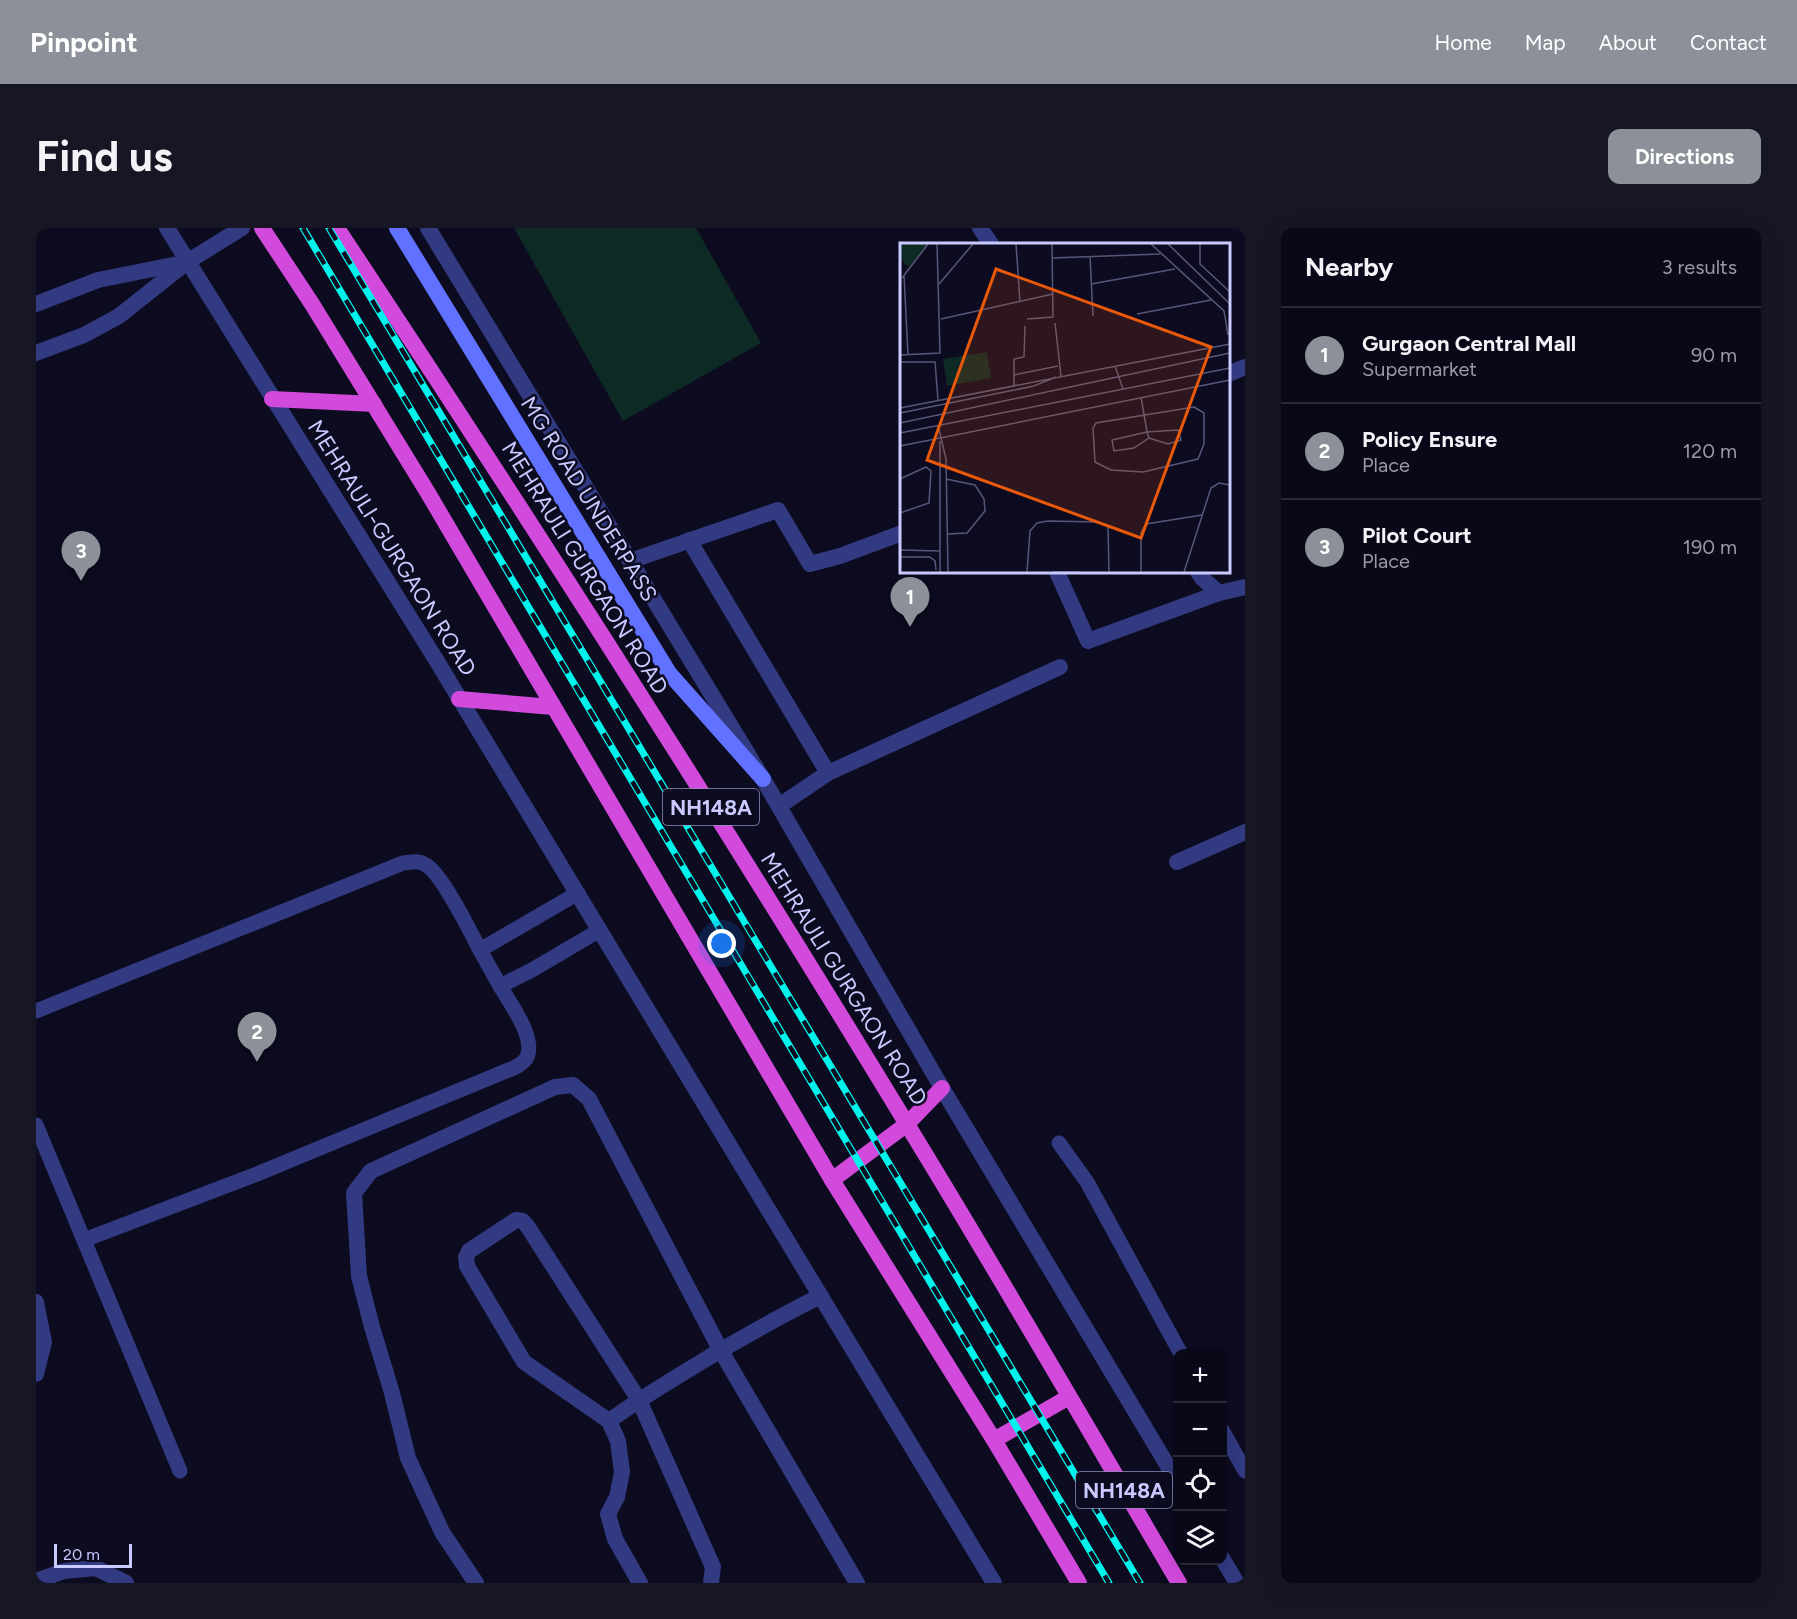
<!DOCTYPE html>
<html lang="en">
<head>
<meta charset="utf-8">
<style>
	:root { --surface:#090818; --page:#171625; --text:#f1f3f6; --muted:#999aa2; --line:#292937; --accent:#8c9099 }
	body { margin:0; font-family:Figtree,sans-serif; background:var(--page); color:var(--text) }
	.controls { position:absolute; right:18px; bottom:18px; display:grid; overflow:hidden; border-radius:12px; box-shadow:0 6px 24px #0002 }
	.controls button { width:54px; height:54px; display:grid; place-items:center; padding:0; border:0; border-bottom:2px solid var(--line); background:var(--surface); color:var(--text); font:30px sans-serif }
	.scale { position:absolute; left:18px; bottom:15px; width:78px; box-sizing:border-box; padding-left:6px; border:3px solid #c9caff; border-top:0; font-size:16px; line-height:21px; white-space:nowrap; color:#c9caff; -webkit-text-stroke:4px #0c0b20; paint-order:stroke }
	.you { position:absolute; left:686px; top:716px; width:21px; height:21px; margin:-15px; border:4px solid #fff; border-radius:50%; background:#1a73e8; box-shadow:0 0 0 9px #1a73e833 }
	.badge { display:grid; place-items:center; width:39px; height:39px; border-radius:50%; background:var(--accent); color:#fff; font-size:20px; font-weight:700 }
	.pin { position:absolute; translate:-50% -50px; filter:drop-shadow(0 2px 3px #0008) }
	.pin::after { content:''; position:absolute; top:32px; width:21px; height:18px; background:inherit; clip-path:polygon(0 0,100% 0,50% 100%) }
	.list { margin:0; padding:0; list-style:none }
	h2 { display:flex; justify-content:space-between; align-items:center; height:78px; margin:0; padding:0 24px; font-size:26px }
	h2 small { font-size:20px; font-weight:400; color:var(--muted) }
	.list li { display:grid; grid-template-columns:39px 1fr auto; gap:18px; align-items:center; box-sizing:border-box; height:96px; padding:0 24px; border-top:2px solid var(--line) }
	.list b { display:block; font-size:22px; white-space:nowrap }
	.list p { margin:0; font-size:20px; white-space:nowrap; color:var(--muted) }
	.list em { font-size:20px; font-style:normal; color:var(--muted) }
	.icon { flex:none; width:33px; height:33px; fill:none; stroke:currentColor; stroke-width:2; stroke-linecap:round; stroke-linejoin:round }
	.map { position:relative; flex:none; width:1209px; height:1355px; overflow:hidden; border-radius:12px }
	header { display:flex; align-items:center; gap:36px; box-sizing:border-box; height:84px; padding:0 30px; background:var(--accent); color:#fff }
	header strong { font-size:28px }
	nav { display:flex; gap:33px; margin-inline-start:auto; font-size:21px }
	.intro { display:flex; align-items:center; justify-content:space-between; box-sizing:border-box; height:144px; padding:0 36px }
	h1 { margin:0; font-size:42px }
	.button { padding:15px 27px; border-radius:12px; background:var(--accent); color:#fff; font-size:21px; font-weight:700 }
	main { display:flex; gap:36px; padding:0 36px }
	aside { flex:1; background:var(--surface); border-radius:12px; box-shadow:0 6px 24px #0002 }
	.map>svg:first-child { display:block }
	.green { fill:#0e2a25 }
	.lines { fill:none; stroke-linecap:round; stroke-linejoin:round }
	.service { stroke:#323a82; stroke-width:15 }
	.minor { stroke:#323a82; stroke-width:16 }
	.tertiary { stroke:#323a82; stroke-width:16 }
	.secondary { stroke:#6072ff; stroke-width:16 }
	.trunk { stroke:#d24adb; stroke-width:16 }
	.rail-casing { stroke:#00f4ec; stroke-width:7 }
	.rail { stroke:#0c0b20; stroke-width:4.5; stroke-dasharray:14; stroke-linecap:butt }
	.labels { text-anchor:middle; dominant-baseline:central; stroke-width:5; stroke-linejoin:round; paint-order:stroke }
	.shield { fill:#0c0b20; stroke:#9091bc; stroke-width:1.5 }
	.shield-label { font-size:21px; font-weight:bold; fill:#c9caff }
	.street-label { font-size:22px; fill:#c9caff; stroke:#0c0b20 }
	.inset-road { fill:none; stroke:#585779; stroke-width:1.5 }
	.view { fill:#e8590c; fill-opacity:0.15; stroke:#e8590c; stroke-width:3 }
	.inset-edge { fill:none; stroke:#c9caff; stroke-width:3 }
</style>
</head>
<body>
<header>
<strong>Pinpoint</strong>
<nav><a>Home</a><a>Map</a><a>About</a><a>Contact</a></nav>
</header>
<div class="intro"><h1>Find us</h1><a class="button">Directions</a></div>
<main>
<div class="map">
<svg width="1209" height="1355" viewBox="0 0 1209 1355">
	<rect width="100%" height="100%" fill="#0c0b20"/>
	<path class="green" d="M478,0H660L725,115L587,193Z"/>
	<g class="lines">
		<g class="service">
			<path d="M444,722L464,758"/>
			<path d="M0,783L367,635C376,634 382,632 390,637C406,646 434,703 444,722L542,665"/>
			<path d="M0,897L144,1243"/>
			<path d="M1023,915L1051,954L1145,1126"/>
			<path d="M48,1012L221,946L480,839C484,836 489,834 491,829C500,810 474,775 464,758L496,742L564,702"/>
			<path d="M1186,1202L1209,1243"/>
		</g>
		<g class="minor">
			<path d="M944,0L955,16"/>
			<path d="M0,76L62,52L147,35"/>
			<path d="M0,125L48,107L83,88L151,34L206,0"/>
			<path d="M1192,146L1209,139"/>
			<path d="M653,312L792,545"/>
			<path d="M594,333L742,282L774,336L804,328L866,305"/>
			<path d="M1021,344L1052,413L1183,365L1209,359"/>
			<path d="M1162,344L1166,350L1183,365"/>
			<path d="M743,578L792,545L1024,439"/>
			<path d="M1141,634L1209,604"/>
			<path d="M0,1074L8,1114L0,1146"/>
			<path d="M573,1193C606,1169 641,1149 675,1128C711,1107 747,1086 785,1068"/>
			<path d="M0,1353L28,1343L60,1340L90,1355"/>
			<path d="M440,1355L406,1304L372,1230L356,1165L336,1099L323,1048L318,965L335,943L519,859L537,857L553,871L685,1123L821,1355"/>
			<path d="M604,1355L579,1311L572,1286L581,1269L586,1244L582,1213L573,1193L488,1134L431,1038L430,1029L433,1023L480,992L487,993L492,999L603,1172L677,1339L675,1355"/>
		</g>
		<g class="tertiary">
			<path d="M131,0L399,430L958,1355"/>
			<path d="M392,0L727,551L906,860L1142,1255"/>
			<path d="M1186,1330L1201,1355"/>
		</g>
		<path class="secondary" d="M361,0L633,445L727,551"/>
		<g class="trunk">
			<path d="M226,0L276,76L392,265L796,952L958,1212L1043,1355"/>
			<path d="M301,0C496,294 686,592 869,893C963,1046 1052,1201 1143,1355"/>
			<path d="M236,171L338,176"/>
			<path d="M423,471L517,479"/>
			<path d="M796,952L871,896L906,860"/>
			<path d="M958,1212L1033,1169"/>
		</g>
		<g class="rail-casing">
			<g id="rail">
				<path d="M267,0L1073,1355"/>
				<path d="M293,0L1104,1355"/>
			</g>
		</g>
		<use href="#rail" class="rail"/>
	</g>
	<g class="labels">
		<g class="shield">
			<rect x="627" y="561" width="96" height="36" rx="4.5"/>
			<rect x="1040" y="1244" width="96" height="36" rx="4.5"/>
		</g>
		<g class="shield-label">
			<text x="675" y="579">NH148A</text>
			<text x="1088" y="1262">NH148A</text>
		</g>
		<g class="street-label">
			<text transform="translate(553 271) rotate(58)">MG ROAD UNDERPASS</text>
			<text transform="translate(356 320) rotate(58)">MEHRAULI-GURGAON ROAD</text>
			<text transform="translate(549 340) rotate(58)">MEHRAULI GURGAON ROAD</text>
			<text transform="translate(808 751) rotate(58)">MEHRAULI GURGAON ROAD</text>
		</g>
	</g>
	<g transform="translate(864 15)">
		<rect width="330" height="330" fill="#0c0b20"/>
		<path d="M0,1H28L9,24L0,16ZM87,109L91,135L47,143L43,116Z" fill="#0e2a25"/>
		<path class="inset-road" d="M116,1L120,59M251,1L324,68L328,92M268,1L330,61M300,1V21L330,49M190,13L193,73M152,15L260,11M4,32L8,112M2,35L28,1M39,41L73,1M191,41L275,26M237,71L311,57M41,76L153,51M127,76L153,74L152,1M155,80L161,133M0,112L40,110L37,1M0,119H35L38,157M215,123L223,146M114,132L158,123M114,142V116L124,114L125,83M241,154L247,189L278,187L281,197L268,201L249,195L234,205L214,208L212,197L247,189L249,195M294,164L304,170V201L298,216L243,229L211,227L195,219L193,185L196,180ZM0,165L330,101M0,170L134,143L156,134M0,180L330,110M38,182L46,216L48,329M0,190L330,125M40,198V329M0,203L330,137M0,236L26,224L31,228L29,260L0,270M46,236L75,242L84,256L85,268L67,290L47,291M0,307L40,308M0,314H30L35,318L36,327M127,329L130,288L137,280L148,278L197,279L208,283L209,329M153,329H181M241,329V290L246,281L302,272M284,329L311,245L319,240L330,242"/>
		<path class="view" d="M96,26L311,104L241,295L27,217Z"/>
		<rect width="330" height="330" class="inset-edge"/>
	</g>
</svg>
<div class="controls">
<button>+</button>
<button>−</button>
<button><svg class="icon" aria-label="locate" viewBox="0 0 24 24"><circle cx="12" cy="12" r="6"/><path d="M12 2v4M12 18v4M2 12h4M18 12h4"/></svg></button>
<button><svg class="icon" aria-label="layers" viewBox="0 0 24 24"><path d="M12 4l9 5-9 5-9-5zM3 14l9 5 9-5"/></svg></button>
</div>
<div class="scale">20 m</div>
<div class="you"></div>
<div class="pin badge" style="left:874px;top:399px">1</div>
<div class="pin badge" style="left:221px;top:834px">2</div>
<div class="pin badge" style="left:45px;top:353px">3</div>
</div>
<aside>
<h2>Nearby<small>3 results</small></h2>
<ul class="list">
<li><span class="badge">1</span><div><b>Gurgaon Central Mall</b><p>Supermarket</p></div><em>90 m</em></li>
<li><span class="badge">2</span><div><b>Policy Ensure</b><p>Place</p></div><em>120 m</em></li>
<li><span class="badge">3</span><div><b>Pilot Court</b><p>Place</p></div><em>190 m</em></li>
</ul>
</aside>
</main>
</body>
</html>
